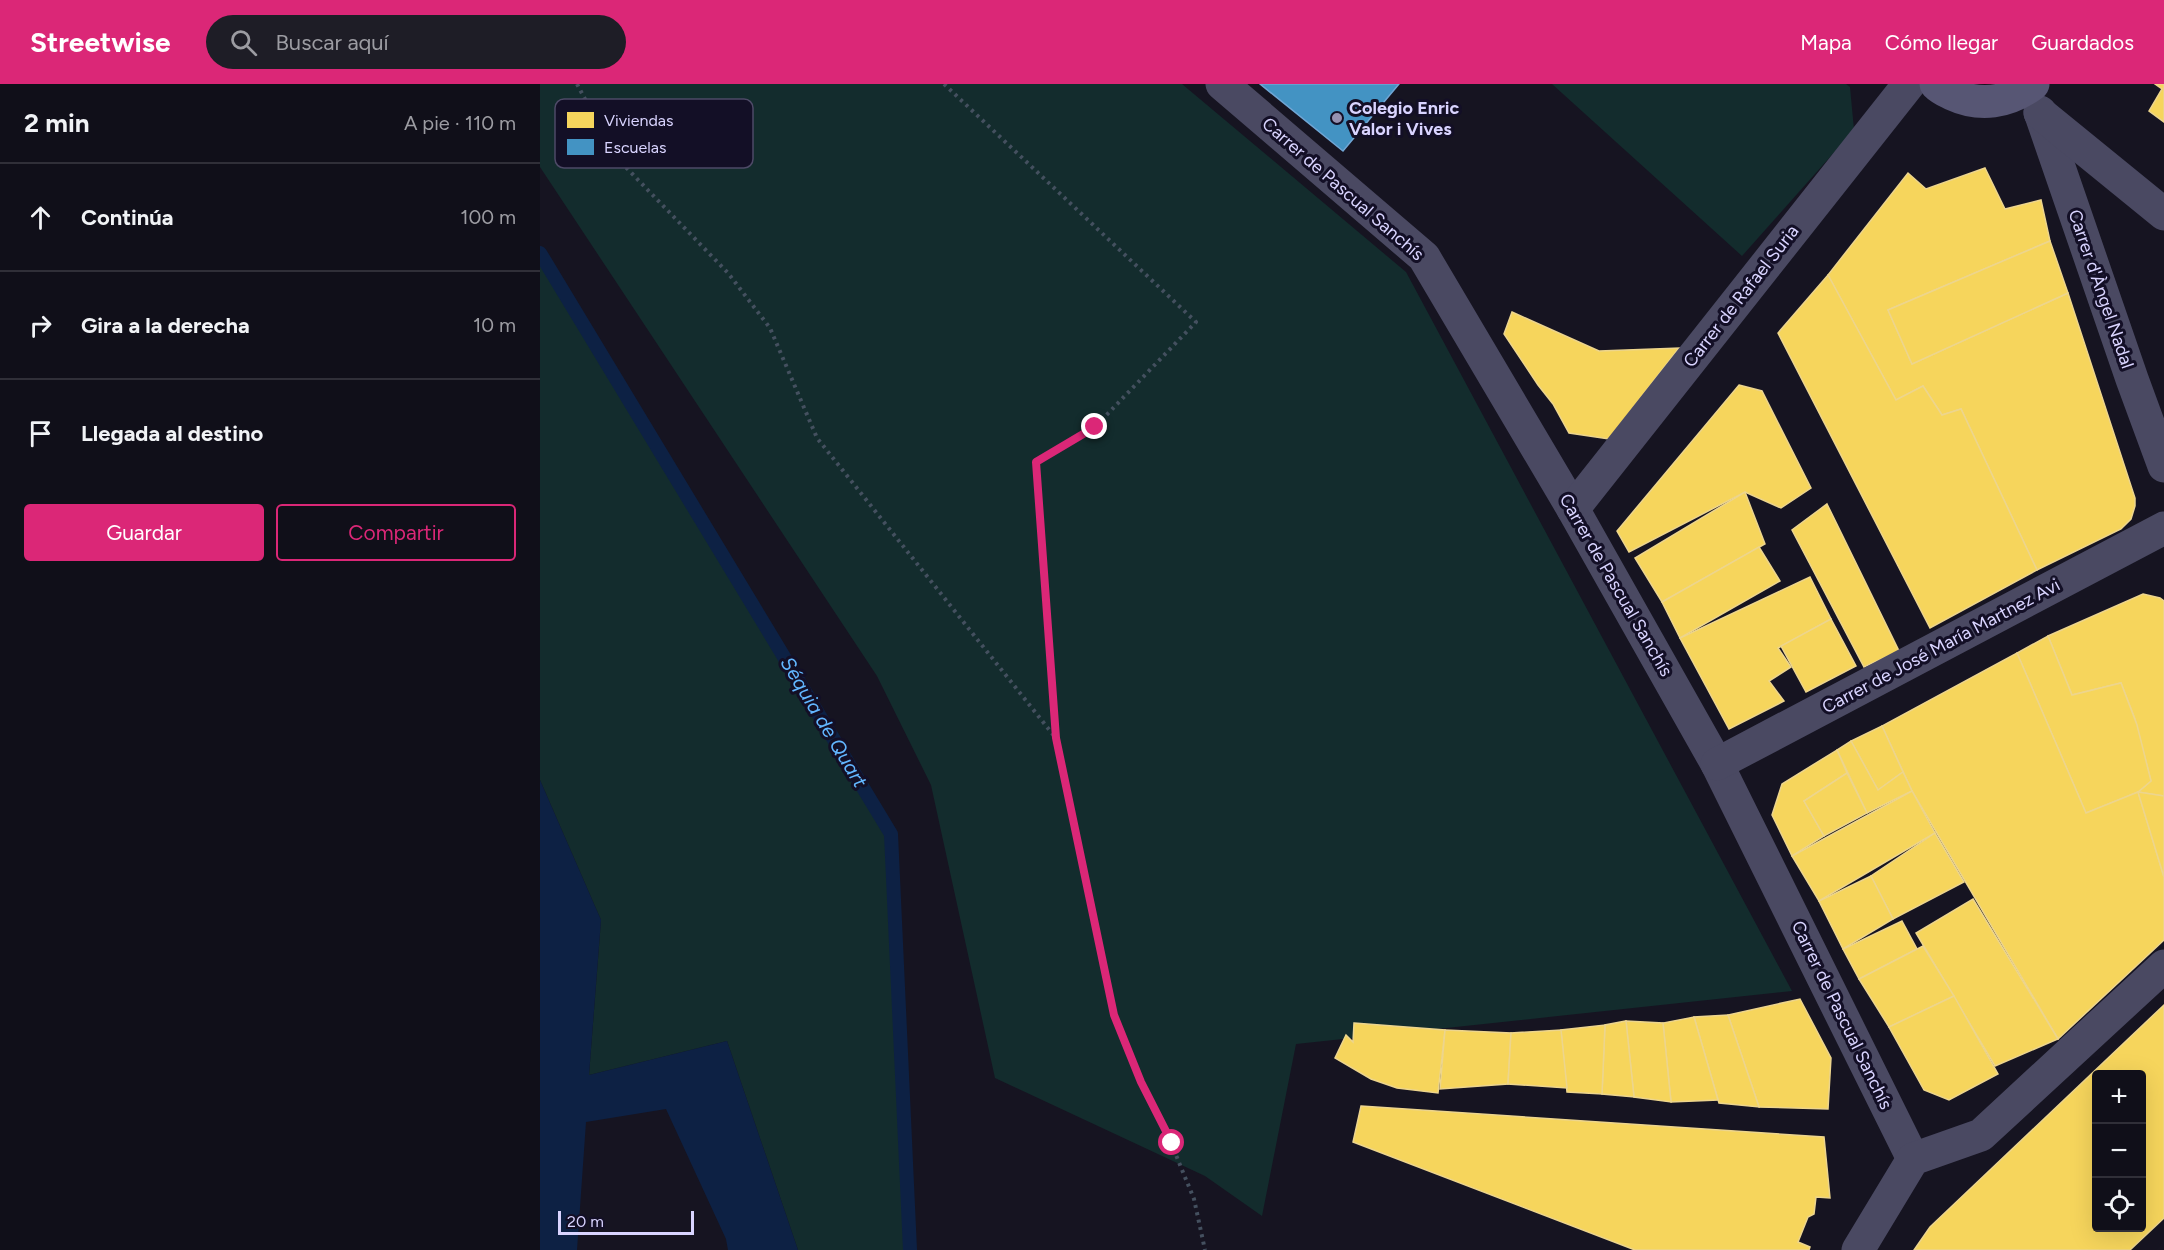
<!DOCTYPE html>
<html lang="es">
<head>
<meta charset="utf-8">
<style>
	:root { --surface:#100f19; --page:#1e1d26; --text:#f1f3f6; --muted:#9c9ca2; --line:#302f38; --accent:#db2777 }
	body { margin:0; font-family:Figtree,sans-serif; background:var(--page); color:var(--text) }
	.controls { position:absolute; right:18px; bottom:18px; display:grid; overflow:hidden; border-radius:6px; box-shadow:0 6px 24px #0002 }
	.controls button { width:54px; height:54px; display:grid; place-items:center; padding:0; border:0; border-bottom:2px solid var(--line); background:var(--surface); color:var(--text); font:30px sans-serif }
	.scale { position:absolute; left:18px; bottom:15px; width:136px; box-sizing:border-box; padding-left:6px; border:3px solid #d9d4ff; border-top:0; font-size:16px; line-height:21px; white-space:nowrap; color:#d9d4ff; -webkit-text-stroke:4px #130f26; paint-order:stroke }
	.stop { position:absolute; width:18px; height:18px; margin:-14px; border:4px solid #db2777; border-radius:50%; background:#fff }
	.stop.end { background:#db2777; border-color:#fff; box-shadow:0 2px 6px #0008 }
	.list { margin:0; padding:0; list-style:none }
	h2 { display:flex; justify-content:space-between; align-items:center; height:78px; margin:0; padding:0 24px; font-size:26px }
	h2 small { font-size:20px; font-weight:400; color:var(--muted) }
	.list li { display:grid; grid-template-columns:39px 1fr auto; gap:18px; align-items:center; box-sizing:border-box; height:108px; padding:0 24px; border-top:2px solid var(--line) }
	.list b { display:block; font-size:22px; white-space:nowrap }
	.list em { font-size:20px; font-style:normal; color:var(--muted) }
	.actions { display:flex; gap:12px; padding:18px 24px }
	.actions a { flex:1; padding:14px 0; border:2px solid var(--accent); border-radius:6px; text-align:center; font-size:21px; color:var(--accent) }
	.actions .main { background:var(--accent); color:#fff }
	.icon { flex:none; width:33px; height:33px; fill:none; stroke:currentColor; stroke-width:2; stroke-linecap:round; stroke-linejoin:round }
	.map { position:relative; flex:none; width:1624px; height:1166px; overflow:hidden }
	header { display:flex; align-items:center; gap:36px; box-sizing:border-box; height:84px; padding:0 30px; background:var(--accent); color:#fff }
	header strong { font-size:28px }
	nav { display:flex; gap:33px; margin-inline-start:auto; font-size:21px }
	.search { width:420px; height:54px; background:var(--page); display:flex; align-items:center; gap:15px; box-sizing:border-box; padding:0 21px; border-radius:33px; color:var(--muted); font-size:22px }
	main { display:flex }
	aside { flex:1; background:var(--surface) }
	.map>svg:first-child { display:block }
	.green { fill:#132c2d }
	.water { fill:#0d2144 }
	.homes { fill:#f6d55c; stroke:#edd58d; stroke-width:1.5; fill-rule:evenodd }
	.schools { fill:#4393c3; stroke:#70a6d5; stroke-width:1.5 }
	.lines { fill:none; stroke-linecap:round; stroke-linejoin:round }
	.stream { stroke:#0d2144; stroke-width:14 }
	.path { stroke:#44505f; stroke-width:4; stroke-dasharray:3 4.5; stroke-linecap:butt }
	.street { stroke:#4a4962; stroke-width:33 }
	.secondary { stroke:#575674; stroke-width:33 }
	.route { stroke:#db2777; stroke-width:8 }
	.poi-dot { fill:#9591b1; stroke:#130f26; stroke-width:2 }
	.labels { text-anchor:middle; dominant-baseline:central; stroke-width:6; stroke-linejoin:round; paint-order:stroke }
	.poi-label { font-size:18px; font-weight:bold; fill:#d9d4ff; stroke:#130f26; text-anchor:start }
	.street-label { font-size:18px; fill:#d9d4ff; stroke:#130f26 }
	.water-label { font-size:20px; font-style:italic; fill:#62b6ff; stroke:#130f26 }
	.key { fill:#130f26; stroke:#4e4a67; stroke-width:1.5 }
	.key-label { font-size:16px; fill:#d9d4ff }
</style>
</head>
<body>
<header>
<strong>Streetwise</strong>
<div class="search"><svg class="icon" aria-label="search" viewBox="0 0 24 24"><circle cx="10" cy="10" r="6"/><path d="M15 15l6 6"/></svg>Buscar aquí</div>
<nav><a>Mapa</a><a>Cómo llegar</a><a>Guardados</a></nav>
</header>
<main>
<aside>
<h2>2 min<small>A pie · 110 m</small></h2>
<ul class="list">
<li><svg class="icon" aria-label="ahead" viewBox="0 0 24 24"><path d="M12 20V5M6 11l6-6 6 6"/></svg><div><b>Continúa</b></div><em>100 m</em></li>
<li><svg class="icon" aria-label="right" viewBox="0 0 24 24"><path d="M7 20v-9h11M14 6l5 5-5 5"/></svg><div><b>Gira a la derecha</b></div><em>10 m</em></li>
<li><svg class="icon" aria-label="arrive" viewBox="0 0 24 24"><path d="M6 21V4h12l-3 4 3 4H6"/></svg><div><b>Llegada al destino</b></div></li>
</ul>
<div class="actions"><a class="main">Guardar</a><a>Compartir</a></div>
</aside>
<div class="map">
<svg width="1624" height="1166" viewBox="0 0 1624 1166">
	<rect width="100%" height="100%" fill="#161421"/>
	<g class="green">
		<path d="M0,0H642L866,188L1252,907L756,960L722,1132L665,1092L455,994L391,701L337,592L0,83Z"/>
		<path d="M1012,0H1306L1310,3L1314,46L1202,172Z"/>
		<path d="M0,169L351,750L370,1166H258L187,957L49,991L61,836L0,696Z"/>
	</g>
	<path class="water" d="M0,696L61,836L49,991L187,957L258,1166H188L186,1155L126,1025L46,1038L37,1166H0Z"/>
	<g class="homes">
		<path d="M1615,0H1624V38L1609,27L1622,5Z"/>
		<path d="M1445,84L1465,125L1501,116L1510,157L1348,226L1372,280L1528,209L1595,414V422L1591,435L1581,445L1497,486L1421,325L1402,331L1383,302L1356,316L1288,191L1368,89L1386,105Z"/>
		<path d="M1510,157L1528,209L1372,280L1348,226Z"/>
		<path d="M1288,191L1356,316L1383,302L1402,331L1421,325L1497,486L1390,544L1238,249Z"/>
		<path d="M972,228L1059,267L1139,264L1069,355L1029,349L1013,320L998,301L964,250Z"/>
		<path d="M1199,301L1222,307L1271,404L1241,424L1205,408L1089,468L1077,447Z"/>
		<path d="M1205,408L1225,460L1122,518L1095,474Z"/>
		<path d="M1287,420L1359,567L1324,583L1252,446Z"/>
		<path d="M1219,463L1240,497L1140,554L1122,518Z"/>
		<path d="M1270,493L1291,535L1238,564L1251,583L1229,597L1244,617L1189,645L1140,554Z"/>
		<path d="M1603,510L1620,514L1624,517V712L1598,708L1611,697L1595,635L1581,599L1532,611L1508,552Z"/>
		<path d="M1291,535L1316,582L1266,608L1241,562Z"/>
		<path d="M1508,552L1532,611L1581,599L1597,641L1611,697L1598,708L1546,729L1477,569Z"/>
		<path d="M1477,569L1546,729L1598,708L1624,793V856L1518,955L1372,707L1342,642Z"/>
		<path d="M1342,642L1363,688L1338,706L1311,657Z"/>
		<path d="M1311,657L1338,706L1363,688L1372,707L1327,729L1297,666Z"/>
		<path d="M1297,666L1307,689L1264,717L1284,752L1252,772L1232,731L1242,700Z"/>
		<path d="M1307,689L1327,729L1284,752L1264,717Z"/>
		<path d="M1372,707L1395,749L1279,817L1252,772Z"/>
		<path d="M1598,708L1624,712V793Z"/>
		<path d="M1395,749L1424,798L1353,835L1331,792Z"/>
		<path d="M1331,792L1353,835L1303,865L1279,817Z"/>
		<path d="M1433,815L1518,955L1455,982L1376,849Z"/>
		<path d="M1362,837L1377,865L1319,895L1303,865Z"/>
		<path d="M1383,862L1414,912L1349,943L1319,895Z"/>
		<path d="M1414,912L1458,990L1409,1016L1384,1006L1349,943Z"/>
		<path d="M1260,915L1291,974L1288,1025L1219,1023L1188,931Z"/>
		<path d="M1624,921V1134L1590,1166H1374L1390,1143ZM1556,990H1602V1144H1556Z"/>
		<path d="M1188,931L1219,1023L1179,1019L1154,933Z"/>
		<path d="M1154,933L1178,1016L1131,1018L1123,939Z"/>
		<path d="M1086,937L1123,939L1131,1018L1094,1013Z"/>
		<path d="M1086,937L1094,1013L1062,1010L1065,941Z"/>
		<path d="M814,939L905,946L898,1009L857,1004L831,995L795,974L806,951L813,958Z"/>
		<path d="M1065,941L1062,1010L1027,1008L1021,946Z"/>
		<path d="M905,946L971,949L968,1000L900,1005Z"/>
		<path d="M1021,946L1027,1004L968,1000L971,949Z"/>
		<path d="M821,1022L1284,1053L1290,1114L1276,1113L1274,1130L1268,1133L1258,1158L1270,1163L1269,1166H1095L813,1058Z"/>
	</g>
	<path class="schools" d="M720,0H859L803,67Z"/>
	<g class="lines">
		<path class="stream" d="M0,169L351,750L370,1166"/>
		<g class="path">
			<path d="M37,0L75,72L188,189L230,244L277,354L515,653"/>
			<path d="M404,0L656,238L555,343L496,378L516,654L574,931L601,998L631,1059L654,1115L665,1166"/>
		</g>
		<g class="street">
			<path d="M682,0L884,173L1033,425L1177,680L1373,1075"/>
			<path d="M1500,28L1592,295L1624,382"/>
			<path d="M1500,29L1624,130"/>
			<path d="M1033,425L1369,0"/>
			<path d="M1177,680L1624,444"/>
			<path d="M1318,1166L1373,1075L1441,1051L1624,882"/>
		</g>
		<path class="secondary" d="M1396,0C1401,5 1406,7 1412,10C1440,23 1468,19 1493,0"/>
	</g>
	<g class="lines">
		<path class="route" d="M555,343L496,378L516,654L574,931L601,998L632,1059"/>
	</g>
	<circle class="poi-dot" cx="797" cy="34" r="6"/>
	<g class="labels">
		<g class="poi-label">
			<text x="809" y="24">Colegio Enric<tspan x="809" dy="21">Valor i Vives</tspan></text>
		</g>
		<g class="street-label">
			<text transform="translate(803 105) rotate(41)">Carrer de Pascual Sanchís</text>
			<text transform="translate(1561 205) rotate(71)">Carrer d'Àngel Nadal</text>
			<text transform="translate(1201 212) rotate(-52)">Carrer de Rafael Suria</text>
			<text transform="translate(1076 501) rotate(60)">Carrer de Pascual Sanchís</text>
			<text transform="translate(1401 562) rotate(-28)">Carrer de José María Martnez Avi</text>
			<text transform="translate(1302 931) rotate(64)">Carrer de Pascual Sanchís</text>
		</g>
		<g class="water-label">
			<text transform="translate(284 638) rotate(59)">Séquia de Quart</text>
		</g>
	</g>
	<rect x="15" y="15" width="198" height="69" rx="9" class="key"/>
	<rect x="27" y="28" width="27" height="16" fill="#f6d55c"/>
	<rect x="27" y="55" width="27" height="16" fill="#4393c3"/>
	<g class="key-label">
		<text x="64" y="42">Viviendas</text>
		<text x="64" y="69">Escuelas</text>
	</g>
</svg>
<div class="controls">
<button>+</button>
<button>−</button>
<button><svg class="icon" aria-label="locate" viewBox="0 0 24 24"><circle cx="12" cy="12" r="6"/><path d="M12 2v4M12 18v4M2 12h4M18 12h4"/></svg></button>
</div>
<div class="scale">20 m</div>
<div class="stop" style="left:632px;top:1059px"></div>
<div class="stop end" style="left:555px;top:343px"></div>
</div>
</main>
</body>
</html>
